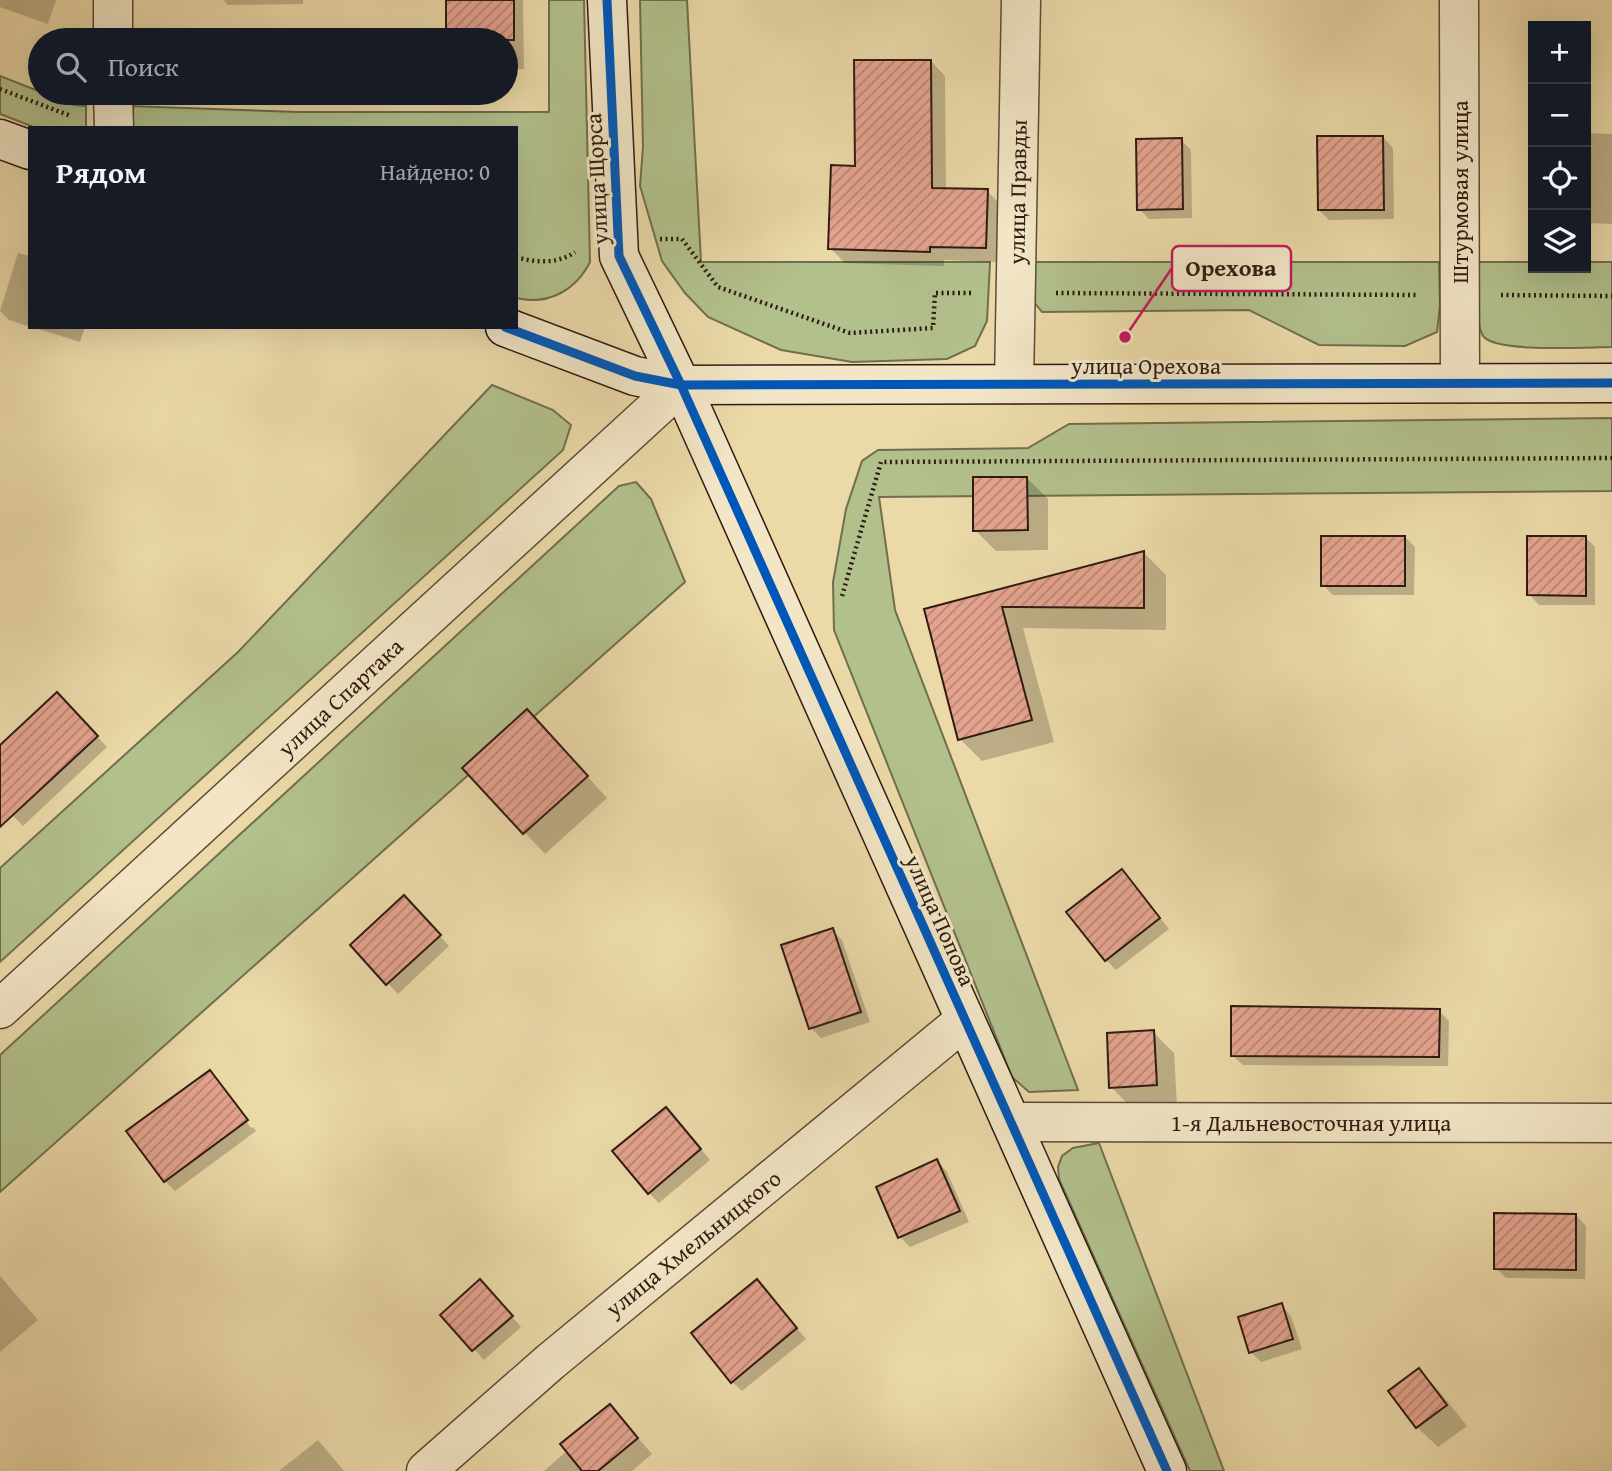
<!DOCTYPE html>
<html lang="ru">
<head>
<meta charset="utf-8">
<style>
	:root { --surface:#171b24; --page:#20242c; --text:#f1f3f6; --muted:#9ea1a6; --line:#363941 }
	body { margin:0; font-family:"Gentium Book Plus",serif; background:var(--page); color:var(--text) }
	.controls { position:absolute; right:21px; top:21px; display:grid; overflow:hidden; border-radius:0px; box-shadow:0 7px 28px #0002 }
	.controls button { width:63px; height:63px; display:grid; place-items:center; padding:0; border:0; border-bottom:2px solid var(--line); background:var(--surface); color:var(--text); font:35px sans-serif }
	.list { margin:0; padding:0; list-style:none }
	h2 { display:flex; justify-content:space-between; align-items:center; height:91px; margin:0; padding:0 28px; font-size:30px }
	h2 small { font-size:23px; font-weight:400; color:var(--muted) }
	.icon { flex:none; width:38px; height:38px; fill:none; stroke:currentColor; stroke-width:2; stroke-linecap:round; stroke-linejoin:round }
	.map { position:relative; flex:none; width:1612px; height:1471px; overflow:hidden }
	.search { position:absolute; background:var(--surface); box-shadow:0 7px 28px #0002; left:28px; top:28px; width:490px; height:77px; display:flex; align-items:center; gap:18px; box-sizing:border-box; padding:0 24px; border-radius:38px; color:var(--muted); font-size:26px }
	.panel { position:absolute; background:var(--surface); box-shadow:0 7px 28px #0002; left:28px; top:126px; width:490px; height:203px; border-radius:0px }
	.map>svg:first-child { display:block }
	.grass { fill:#b2c08c; stroke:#716e4f; stroke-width:2 }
	.shadow { fill:#0003 }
	.building { fill:url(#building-hatch); stroke:#301b12; stroke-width:2 }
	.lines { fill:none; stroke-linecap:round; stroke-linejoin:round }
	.street-casing { stroke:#5f4a38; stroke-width:41 }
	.secondary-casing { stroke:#301b12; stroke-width:41 }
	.path { stroke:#301b12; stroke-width:4.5; stroke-dasharray:2 3.5; stroke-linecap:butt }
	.street { stroke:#f2e6c6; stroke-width:38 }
	.secondary { stroke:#f2e6c6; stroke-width:38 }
	.cycleway-casing { stroke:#f2e6c6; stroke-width:13 }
	.cycleway { stroke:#0057b8; stroke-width:9 }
	.labels { text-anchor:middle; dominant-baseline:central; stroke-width:6; stroke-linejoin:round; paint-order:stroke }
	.street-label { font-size:23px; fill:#301b12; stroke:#f2e6c6 }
	.leader { fill:none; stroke:#c2185b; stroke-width:2.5 }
	.callout-dot { fill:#c2185b; stroke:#f2e6c6; stroke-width:2.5 }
	.callout { fill:#f2e6c6; stroke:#c2185b; stroke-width:2.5 }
	.callout-label { font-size:24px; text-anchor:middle; font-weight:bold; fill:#301b12 }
</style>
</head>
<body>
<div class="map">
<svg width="1612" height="1471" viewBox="0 0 1612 1471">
	<defs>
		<pattern id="building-hatch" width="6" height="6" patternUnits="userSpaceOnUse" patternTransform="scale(1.75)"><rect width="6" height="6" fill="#e4a38e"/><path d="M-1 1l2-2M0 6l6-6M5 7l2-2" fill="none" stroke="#b98473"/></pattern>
	</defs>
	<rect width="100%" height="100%" fill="#ebd9a8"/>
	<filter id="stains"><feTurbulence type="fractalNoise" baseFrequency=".00286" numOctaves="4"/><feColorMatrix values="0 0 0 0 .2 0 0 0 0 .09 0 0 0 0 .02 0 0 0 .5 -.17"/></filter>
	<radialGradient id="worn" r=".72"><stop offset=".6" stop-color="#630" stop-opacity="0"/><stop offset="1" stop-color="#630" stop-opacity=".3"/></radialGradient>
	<g class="grass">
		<path d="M549,0H584L590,262C576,290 548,306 516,298V128H130V106L298,112H549Z"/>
		<path d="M640,0H687L701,262H990L987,321L975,346L947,359L852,362L781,350L708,317L685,293L662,261L640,186L643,147Z"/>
		<path d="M0,76L74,105L86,106V128H36L0,114Z"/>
		<path d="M1033,262H1439L1440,305L1437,332L1405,346L1319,345L1249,310L1042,312L1034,302Z"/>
		<path d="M1478,262H1533V268H1586V262H1612V347C1587,347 1499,353 1484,337C1474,326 1478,277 1478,262Z"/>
		<path d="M492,385L553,410L571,425L563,450L0,962V868L238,652Z"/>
		<path d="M1612,418V491L879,497L895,610L1078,1090L1029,1092L1012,1077L834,630L833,582L846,509L862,461L878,450L1028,448L1069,424Z"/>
		<path d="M636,482L651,499L685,582L0,1192V1055L619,486Z"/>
		<path d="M1099,1143L1224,1471H1190L1059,1179L1058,1167L1062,1156L1073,1148Z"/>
	</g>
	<g class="shadow">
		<path d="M0,0H56L48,24L0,7Z"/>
		<path d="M223,0H303V4L228,5Z"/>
		<path d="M448,0H523L524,69H506V40H448Z"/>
		<path d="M931,61L945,76L946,190L987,191L1002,206L1000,262L944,260V266L845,263L830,248L857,168Z"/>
		<path d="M1586,133L1612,134V224L1586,223Z"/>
		<path d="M1383,137L1393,148L1394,219L1329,220L1319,210Z"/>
		<path d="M1181,140L1191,150L1192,218L1149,219L1139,209Z"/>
		<path d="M18,253L30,256V327L9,320L0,311Z"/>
		<path d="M32,327H85L80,342Z"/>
		<path d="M1027,478L1048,499V550L996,551L975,530Z"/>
		<path d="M1405,537L1415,547L1414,595H1333L1323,585Z"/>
		<path d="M1585,537L1595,547V605H1539L1529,594Z"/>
		<path d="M1144,553L1166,575V630L1023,628L1054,742L982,761L960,739L926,611Z"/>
		<path d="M67,704L107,747L23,826L0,802V747Z"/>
		<path d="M547,732L607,798L545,854L464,768Z"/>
		<path d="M1122,871L1169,929L1116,970L1106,960Z"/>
		<path d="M414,908L449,946L398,994L352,945Z"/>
		<path d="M832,930L842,940L870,1022L821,1038L811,1028Z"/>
		<path d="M1439,1011L1449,1021L1448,1066L1243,1065L1232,1055Z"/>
		<path d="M1153,1032L1174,1053L1177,1106L1132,1108L1111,1087Z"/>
		<path d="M210,1072L218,1080H216L251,1128L253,1127L256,1131L175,1191L165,1181Z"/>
		<path d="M676,1119L710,1160L659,1203L649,1193Z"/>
		<path d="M937,1161L947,1172L969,1222L910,1247L900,1237Z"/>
		<path d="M1576,1215L1586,1226L1585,1279L1506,1278L1496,1268Z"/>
		<path d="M0,1276L38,1320L0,1352Z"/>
		<path d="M490,1292L521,1327L484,1360L443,1315Z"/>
		<path d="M767,1292L806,1339L742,1391L732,1382Z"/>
		<path d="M1281,1305L1291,1316L1302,1349L1261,1362L1251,1352Z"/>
		<path d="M1419,1370L1439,1391L1467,1426L1438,1447L1417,1427Z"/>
		<path d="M610,1406L652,1454L632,1471H544L568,1450Z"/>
		<path d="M318,1440L344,1471H279Z"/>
	</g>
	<g class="building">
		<rect x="446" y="0" width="68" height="40"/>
		<path d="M854,60H931L932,188L988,189L986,248L930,247V252L828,249L831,165L855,166Z"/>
		<path d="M1317,136H1383L1384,210H1318Z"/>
		<path d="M1182,138L1183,209L1137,210L1136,139Z"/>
		<path d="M973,477H1027L1028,530L973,531Z"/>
		<rect x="1321" y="536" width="84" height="50"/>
		<path d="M1527,536H1586V596L1527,595Z"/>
		<path d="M1144,551V608L1002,607L1032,720L958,740L924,609Z"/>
		<path d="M57,692L98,736L0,827V745Z"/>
		<path d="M527,709L588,776L523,834L462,768Z"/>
		<path d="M1122,869L1160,918L1105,961L1066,912Z"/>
		<path d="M404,895L441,935L386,985L350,945Z"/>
		<path d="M833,928L861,1012L809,1029L781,945Z"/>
		<path d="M1231,1006L1440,1009L1439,1057L1231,1056Z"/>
		<path d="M1154,1030L1157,1085L1109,1088L1107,1033Z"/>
		<path d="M210,1070L248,1120L164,1182L126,1131Z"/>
		<path d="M666,1107L701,1149L648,1194L612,1151Z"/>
		<path d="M937,1159L960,1211L898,1238L876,1187Z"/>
		<path d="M1494,1213L1576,1214V1270L1494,1269Z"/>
		<path d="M480,1279L513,1316L472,1351L440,1315Z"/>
		<path d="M757,1279L797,1328L731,1383L691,1333Z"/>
		<path d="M1282,1303L1293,1339L1249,1353L1238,1317Z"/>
		<path d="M1419,1368L1447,1405L1416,1428L1388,1391Z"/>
		<path d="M610,1404L638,1438L598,1471H582L560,1444Z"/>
	</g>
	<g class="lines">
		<g class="street-casing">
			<g id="street">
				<path d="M113,0V40"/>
				<path d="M1459,0L1460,383"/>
				<path d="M113,93L114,128"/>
				<path d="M1014,384L1021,0"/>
				<path d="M0,1009L681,385"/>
				<path d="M1011,1122L1612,1123"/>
				<path d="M426,1471L550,1362L965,1020"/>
			</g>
		</g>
		<g class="secondary-casing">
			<g id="secondary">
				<path d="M607,0L619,256L681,385L1167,1471"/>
				<path d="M0,139L30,150"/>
				<path d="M505,327L635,376L681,385L1612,383"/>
			</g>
		</g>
		<g class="path">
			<path d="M0,89L71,116"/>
			<path d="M660,239H682L718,287L850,333L933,328L935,293H974"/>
			<path d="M516,257C536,263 558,264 575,252"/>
			<path d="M1056,293L1419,295"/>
			<path d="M1501,295L1612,296"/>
			<path d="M842,596L881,462L1612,458"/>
		</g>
		<use href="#street" class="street"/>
		<use href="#secondary" class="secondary"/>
		<g class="cycleway-casing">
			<g id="cycleway">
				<path d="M607,0L619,256L681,385L1167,1471"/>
				<path d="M505,327L635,376L681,385L1612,383"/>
			</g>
		</g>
		<use href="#cycleway" class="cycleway"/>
	</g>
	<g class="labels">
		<g class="street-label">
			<text transform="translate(596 179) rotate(-93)">улица Щорса</text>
			<text transform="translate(1017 192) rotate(-89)">улица Правды</text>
			<text transform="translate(1459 192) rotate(-90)">Штурмовая улица</text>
			<text x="1146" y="365">улица Орехова</text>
			<text transform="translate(340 697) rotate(-43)">улица Спартака</text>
			<text transform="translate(941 920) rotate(66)">улица Попова</text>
			<text x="1311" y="1122">1-я Дальневосточная улица</text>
			<text transform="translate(693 1243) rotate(-39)">улица Хмельницкого</text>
		</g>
	</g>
	<path class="leader" d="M1125 337L1172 268"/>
	<circle class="callout-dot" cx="1125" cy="337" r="7"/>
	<rect class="callout" x="1172" y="246" width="119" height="45" rx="7"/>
	<g class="callout-label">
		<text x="1231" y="276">Орехова</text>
	</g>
	<rect width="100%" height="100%" filter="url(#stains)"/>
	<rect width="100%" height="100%" fill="url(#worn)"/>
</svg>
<div class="controls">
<button>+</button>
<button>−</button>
<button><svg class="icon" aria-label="locate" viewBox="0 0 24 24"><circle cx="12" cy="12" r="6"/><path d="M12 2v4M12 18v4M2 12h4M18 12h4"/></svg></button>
<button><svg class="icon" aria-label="layers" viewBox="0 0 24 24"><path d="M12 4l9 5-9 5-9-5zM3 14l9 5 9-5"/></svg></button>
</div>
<div class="search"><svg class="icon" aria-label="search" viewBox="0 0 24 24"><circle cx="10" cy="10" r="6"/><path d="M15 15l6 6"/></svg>Поиск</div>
<section class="panel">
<h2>Рядом<small>Найдено: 0</small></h2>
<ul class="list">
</ul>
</section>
</div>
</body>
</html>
